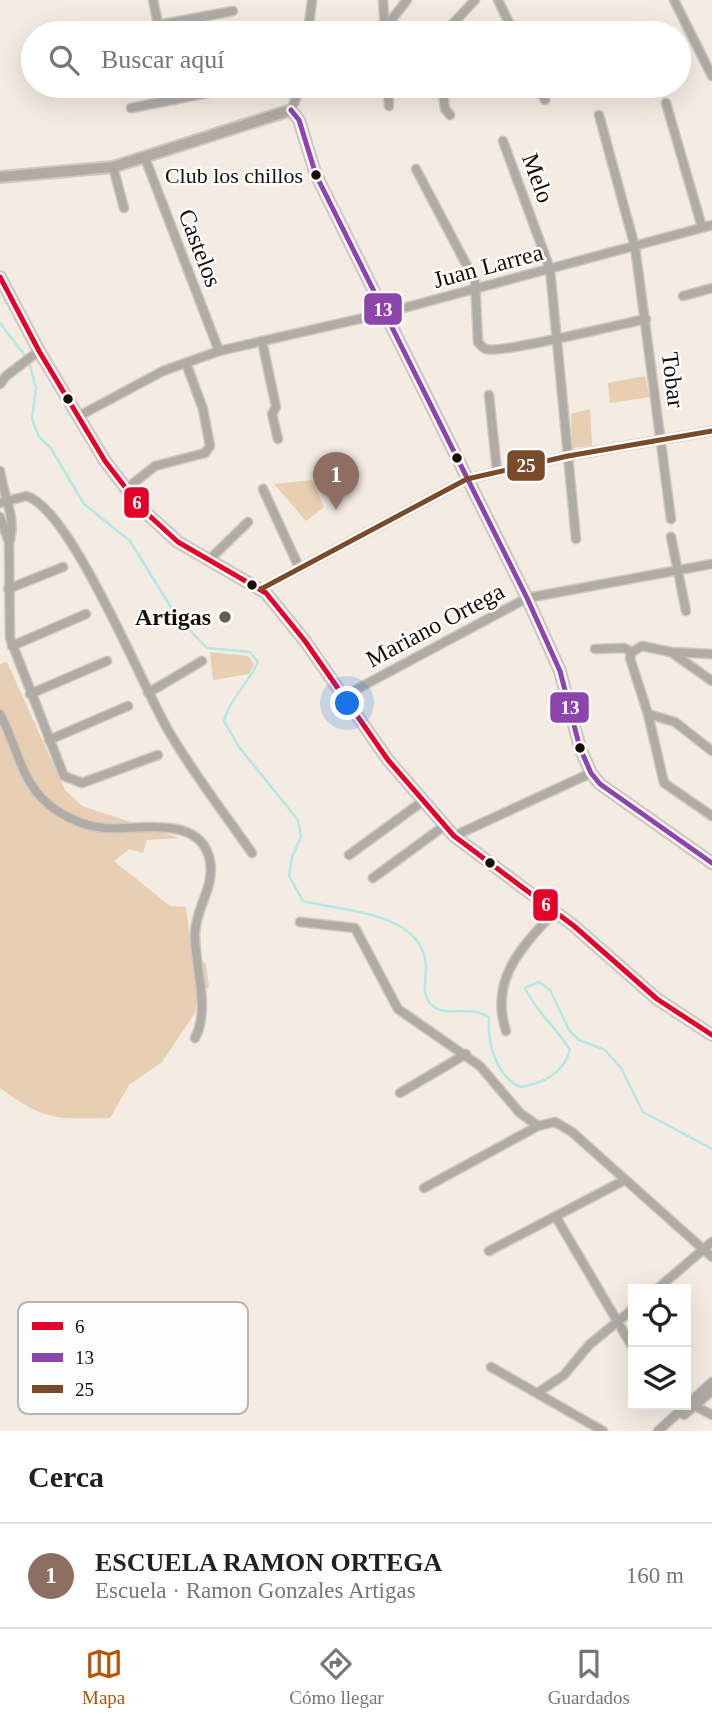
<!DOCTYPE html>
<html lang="es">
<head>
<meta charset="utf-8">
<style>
	:root { --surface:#fff; --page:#f6f6f6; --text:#222; --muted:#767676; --line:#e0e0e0; --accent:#b45309 }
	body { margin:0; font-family:Georgia,serif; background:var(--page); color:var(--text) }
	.controls { position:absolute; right:21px; bottom:21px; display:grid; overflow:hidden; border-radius:0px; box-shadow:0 7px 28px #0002 }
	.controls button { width:63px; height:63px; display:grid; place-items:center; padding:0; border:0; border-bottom:2px solid var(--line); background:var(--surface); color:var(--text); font:35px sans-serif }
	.you { position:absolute; left:348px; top:704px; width:24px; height:24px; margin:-18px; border:5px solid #fff; border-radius:50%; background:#1a73e8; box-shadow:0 0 0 10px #1a73e833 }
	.badge { display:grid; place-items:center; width:46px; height:46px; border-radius:50%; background:var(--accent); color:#fff; font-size:23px; font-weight:700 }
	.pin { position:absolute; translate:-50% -58px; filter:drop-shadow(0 2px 4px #0008) }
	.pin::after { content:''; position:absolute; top:37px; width:24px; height:21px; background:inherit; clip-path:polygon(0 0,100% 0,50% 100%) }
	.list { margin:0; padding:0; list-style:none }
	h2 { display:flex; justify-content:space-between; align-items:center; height:91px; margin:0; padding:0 28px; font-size:30px }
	h2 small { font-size:23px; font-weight:400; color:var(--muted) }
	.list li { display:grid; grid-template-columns:46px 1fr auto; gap:21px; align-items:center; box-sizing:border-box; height:105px; padding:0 28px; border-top:2px solid var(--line) }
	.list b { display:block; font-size:26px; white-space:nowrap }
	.list p { margin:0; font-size:23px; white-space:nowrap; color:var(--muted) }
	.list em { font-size:23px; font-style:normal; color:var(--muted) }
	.icon { flex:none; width:38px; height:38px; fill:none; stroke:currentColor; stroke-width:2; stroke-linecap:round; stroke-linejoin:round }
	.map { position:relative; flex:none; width:712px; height:1431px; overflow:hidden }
	.search { position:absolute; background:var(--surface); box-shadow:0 7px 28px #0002; left:21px; right:21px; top:21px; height:77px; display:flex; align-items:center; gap:18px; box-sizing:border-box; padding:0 24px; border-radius:38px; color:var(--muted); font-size:26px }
	.sheet { height:196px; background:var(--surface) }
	nav { display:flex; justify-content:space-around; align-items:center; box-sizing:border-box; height:98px; border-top:2px solid var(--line); background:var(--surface); font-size:19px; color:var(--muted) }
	nav a { display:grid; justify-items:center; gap:4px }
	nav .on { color:var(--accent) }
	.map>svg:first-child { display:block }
	.green { fill:#e8ceb2 }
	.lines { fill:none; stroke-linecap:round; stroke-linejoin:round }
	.stream { stroke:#b3e8e5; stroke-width:2.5 }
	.street-casing { stroke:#cfc8c0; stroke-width:11 }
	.secondary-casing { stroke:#cfc8c0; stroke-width:14 }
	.street { stroke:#b1aba6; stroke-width:8 }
	.secondary { stroke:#b0aaa3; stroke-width:10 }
	.bus-1-casing { stroke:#fcfcfc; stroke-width:10 }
	.bus-2-casing { stroke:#fcfcfc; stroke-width:10 }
	.bus-3-casing { stroke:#fcfcfc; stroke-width:10 }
	.bus-1 { stroke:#e4002b; stroke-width:5 }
	.bus-2 { stroke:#8e44ad; stroke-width:5 }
	.bus-3 { stroke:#7a4b2a; stroke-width:5 }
	.bus-dot { fill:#180f05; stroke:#fcfcfc; stroke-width:2.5 }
	.poi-dot { fill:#655c52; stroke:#fcfcfc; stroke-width:2.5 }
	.labels { text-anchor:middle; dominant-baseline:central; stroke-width:5; stroke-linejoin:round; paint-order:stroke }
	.bus-label { font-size:22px; fill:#180f05; stroke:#fcfcfc; text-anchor:end }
	.street-label { font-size:24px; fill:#180f05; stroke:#fcfcfc }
	.poi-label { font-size:24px; font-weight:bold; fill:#180f05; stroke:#fcfcfc; text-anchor:end }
	.key { fill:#fcfcfc; stroke:#b8b5b2; stroke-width:2 }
	.key-label { font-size:19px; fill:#180f05 }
	.line-badge { stroke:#fcfcfc; stroke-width:2.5 }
	.badge-label { font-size:19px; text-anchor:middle; font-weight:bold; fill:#fff }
</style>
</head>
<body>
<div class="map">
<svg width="712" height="1431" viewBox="0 0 712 1431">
	<rect width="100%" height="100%" fill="#f4ebe2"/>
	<g class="green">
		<path d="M645,376L650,397L610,403L608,383Z"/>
		<path d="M590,409L592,446L572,448L571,414Z"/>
		<path d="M312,480L324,507L306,521L274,484Z"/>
		<path d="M210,652L248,656L254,664L249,674L213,680Z"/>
		<path d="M7,662L65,790L82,806L179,838L147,840L143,853L129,849L114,861L170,906L186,907L192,953L206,964L209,987L198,995L195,1013L162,1062L129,1085L110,1118C56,1119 45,1121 0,1088V664Z"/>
	</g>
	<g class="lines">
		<g class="stream">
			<path d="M0,323L26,357"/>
			<path d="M29,362L36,388L32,419L39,437L50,447L84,504L130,541L177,617L207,648L250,652L258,662C248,684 230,698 224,721L239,747L298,820L301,837L292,857L289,876L303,901C346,912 428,912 426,971C425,982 422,998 433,1006C447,1018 468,1004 489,1017C487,1042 496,1076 520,1087C544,1083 563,1074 570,1050C556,1027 536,1012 525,988L539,982L550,990L569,1030L579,1040L605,1050L621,1068L643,1112L712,1149"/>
		</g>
		<g class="street-casing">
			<g id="street">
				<path d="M153,0L160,33"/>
				<path d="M383,0L385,33"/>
				<path d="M498,0L514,33"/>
				<path d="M674,0L712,76"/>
				<path d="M158,25L233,11"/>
				<path d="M385,28L407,0"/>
				<path d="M308,33L312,0"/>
				<path d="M444,33L475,0"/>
				<path d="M171,86L174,100"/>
				<path d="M388,86L389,106"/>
				<path d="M442,86L445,109L450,115"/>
				<path d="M538,86L545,100"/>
				<path d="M666,103L702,227"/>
				<path d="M131,108L228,89"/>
				<path d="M291,110L301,86"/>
				<path d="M599,115L635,247L671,519"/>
				<path d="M503,141L550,269L576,539"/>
				<path d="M145,158L219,351"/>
				<path d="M113,167L124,208"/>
				<path d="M416,169L475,281L478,342C481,345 482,348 486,349C500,354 622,324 646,319"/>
				<path d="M683,296L712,288"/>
				<path d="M262,341L276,407L272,414L278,439"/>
				<path d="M0,384L6,376L39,351"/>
				<path d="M489,395L497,471"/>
				<path d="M79,416L163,371L219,351L385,313L712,225"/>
				<path d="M0,471C3,494 16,516 10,540"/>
				<path d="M263,489L297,563"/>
				<path d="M125,490L155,466L205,453L210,446L203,409L186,363"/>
				<path d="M0,503L26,496C70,507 142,685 168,730C193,773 224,813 252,853"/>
				<path d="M0,517L9,542L10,638L64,776L82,783L158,755"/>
				<path d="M671,537L686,611"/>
				<path d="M208,561L248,522"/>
				<path d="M8,589L63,567"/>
				<path d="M261,589L467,479L568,456L712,431"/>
				<path d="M12,646L86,614"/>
				<path d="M595,649L624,648L632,652"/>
				<path d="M671,652L712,681"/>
				<path d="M712,654L671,652L642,646L632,652L630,658L648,714L675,722L712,751"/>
				<path d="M148,693L202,661"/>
				<path d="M30,694L107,661"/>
				<path d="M344,696L527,598L712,564"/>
				<path d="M0,714C19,749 21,789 59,812C72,820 89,827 104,828C138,831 201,813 210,861C215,887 196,907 195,933C194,965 211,1008 195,1038"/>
				<path d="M648,714L664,783L712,816"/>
				<path d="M49,740L128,706"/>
				<path d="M454,836L591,773"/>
				<path d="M349,855L423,801"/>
				<path d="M373,878L444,826"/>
				<path d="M300,922L355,928L398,1009L480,1066L520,1113L538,1126L555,1122L572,1132L712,1257"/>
				<path d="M506,1031C489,979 522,947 555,911"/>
				<path d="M400,1093L466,1054"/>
				<path d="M424,1188L538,1126"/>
				<path d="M556,1217L633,1348"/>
				<path d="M489,1251L625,1180"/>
				<path d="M657,1289L712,1242"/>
				<path d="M491,1367L603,1431"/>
				<path d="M539,1392L564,1375L589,1345L633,1309"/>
				<path d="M695,1406L712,1415"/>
				<path d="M684,1415L712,1391"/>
				<path d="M658,1431L712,1382"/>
			</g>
		</g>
		<g class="secondary-casing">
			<g id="secondary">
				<path d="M0,177L113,167L291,110L299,120L316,175L527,598L560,671L580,748L591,773L600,784L712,863"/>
				<path d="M0,277L39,351L105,461L142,509L178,542L266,593L305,641L388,760L454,836L574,926L657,999L712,1035"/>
			</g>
		</g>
		<use href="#street" class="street"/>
		<use href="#secondary" class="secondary"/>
		<g class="bus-1-casing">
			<path id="bus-1" d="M0,277L39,351L105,461L142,509L178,542L266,593L305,641L388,760L454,836L574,926L657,999L712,1035"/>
		</g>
		<g class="bus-2-casing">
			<path id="bus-2" d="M291,110L299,120L316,175L527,598L560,671L580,748L591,773L600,784L712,863"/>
		</g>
		<g class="bus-3-casing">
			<path id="bus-3" d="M261,589L467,479L568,456L712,431"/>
		</g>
		<use href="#bus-1" class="bus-1"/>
		<use href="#bus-2" class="bus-2"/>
		<use href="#bus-3" class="bus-3"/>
	</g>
	<g class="bus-dot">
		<circle cx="316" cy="175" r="6"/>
		<circle cx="68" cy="399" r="6"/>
		<circle cx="457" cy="458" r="6"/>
		<circle cx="252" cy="585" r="6"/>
		<circle cx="580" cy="748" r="6"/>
		<circle cx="490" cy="863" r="6"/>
	</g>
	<circle class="poi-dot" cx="225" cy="617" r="7"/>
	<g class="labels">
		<g class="bus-label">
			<text x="303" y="175">Club los chillos</text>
		</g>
		<g class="street-label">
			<text transform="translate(538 178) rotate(70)">Melo</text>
			<text transform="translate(200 248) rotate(69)">Castelos</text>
			<text transform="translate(488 266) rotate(-15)">Juan Larrea</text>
			<text transform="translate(673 380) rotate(83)">Tobar</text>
			<text transform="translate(435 625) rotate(-28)">Mariano Ortega</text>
		</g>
		<g class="poi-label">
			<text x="211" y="617">Artigas</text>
		</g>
	</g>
	<rect x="18" y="1302" width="230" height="112" rx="10" class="key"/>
	<rect x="32" y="1322" width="31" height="8" fill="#e4002b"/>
	<rect x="32" y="1353" width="31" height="9" fill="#8e44ad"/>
	<rect x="32" y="1385" width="31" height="8" fill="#7a4b2a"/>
	<g class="key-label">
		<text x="75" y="1333">6</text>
		<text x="75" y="1364">13</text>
		<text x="75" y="1396">25</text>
	</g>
	<g class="line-badge">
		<rect x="363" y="292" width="40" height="34" rx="7" fill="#8e44ad"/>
		<rect x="506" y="449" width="40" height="33" rx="7" fill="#7a4b2a"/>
		<rect x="123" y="486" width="27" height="33" rx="7" fill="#e4002b"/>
		<rect x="549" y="691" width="41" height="33" rx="7" fill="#8e44ad"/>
		<rect x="532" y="888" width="27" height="34" rx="7" fill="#e4002b"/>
	</g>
	<g class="badge-label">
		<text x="383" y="316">13</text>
		<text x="526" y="472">25</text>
		<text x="137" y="509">6</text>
		<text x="570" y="714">13</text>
		<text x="546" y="911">6</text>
	</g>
</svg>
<div class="controls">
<button><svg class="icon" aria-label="locate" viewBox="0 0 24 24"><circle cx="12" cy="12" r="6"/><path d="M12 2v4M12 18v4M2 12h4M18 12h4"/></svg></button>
<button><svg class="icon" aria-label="layers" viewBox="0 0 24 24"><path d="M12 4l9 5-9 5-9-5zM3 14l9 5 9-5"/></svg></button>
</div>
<div class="you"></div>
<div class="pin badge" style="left:336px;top:510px;background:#8d6e63">1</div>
<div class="search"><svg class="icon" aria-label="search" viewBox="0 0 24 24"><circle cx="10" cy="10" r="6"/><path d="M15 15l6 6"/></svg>Buscar aquí</div>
</div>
<section class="sheet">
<h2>Cerca<small></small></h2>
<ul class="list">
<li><span class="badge" style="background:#8d6e63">1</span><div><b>ESCUELA RAMON ORTEGA</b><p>Escuela · Ramon Gonzales Artigas</p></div><em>160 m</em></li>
</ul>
</section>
<nav>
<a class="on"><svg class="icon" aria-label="map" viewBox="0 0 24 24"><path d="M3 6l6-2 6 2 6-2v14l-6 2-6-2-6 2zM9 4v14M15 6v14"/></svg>Mapa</a>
<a><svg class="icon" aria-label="directions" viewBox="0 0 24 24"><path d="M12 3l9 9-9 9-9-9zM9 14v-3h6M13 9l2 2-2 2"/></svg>Cómo llegar</a>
<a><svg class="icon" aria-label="saved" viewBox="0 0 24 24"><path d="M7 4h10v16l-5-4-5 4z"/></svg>Guardados</a>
</nav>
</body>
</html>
